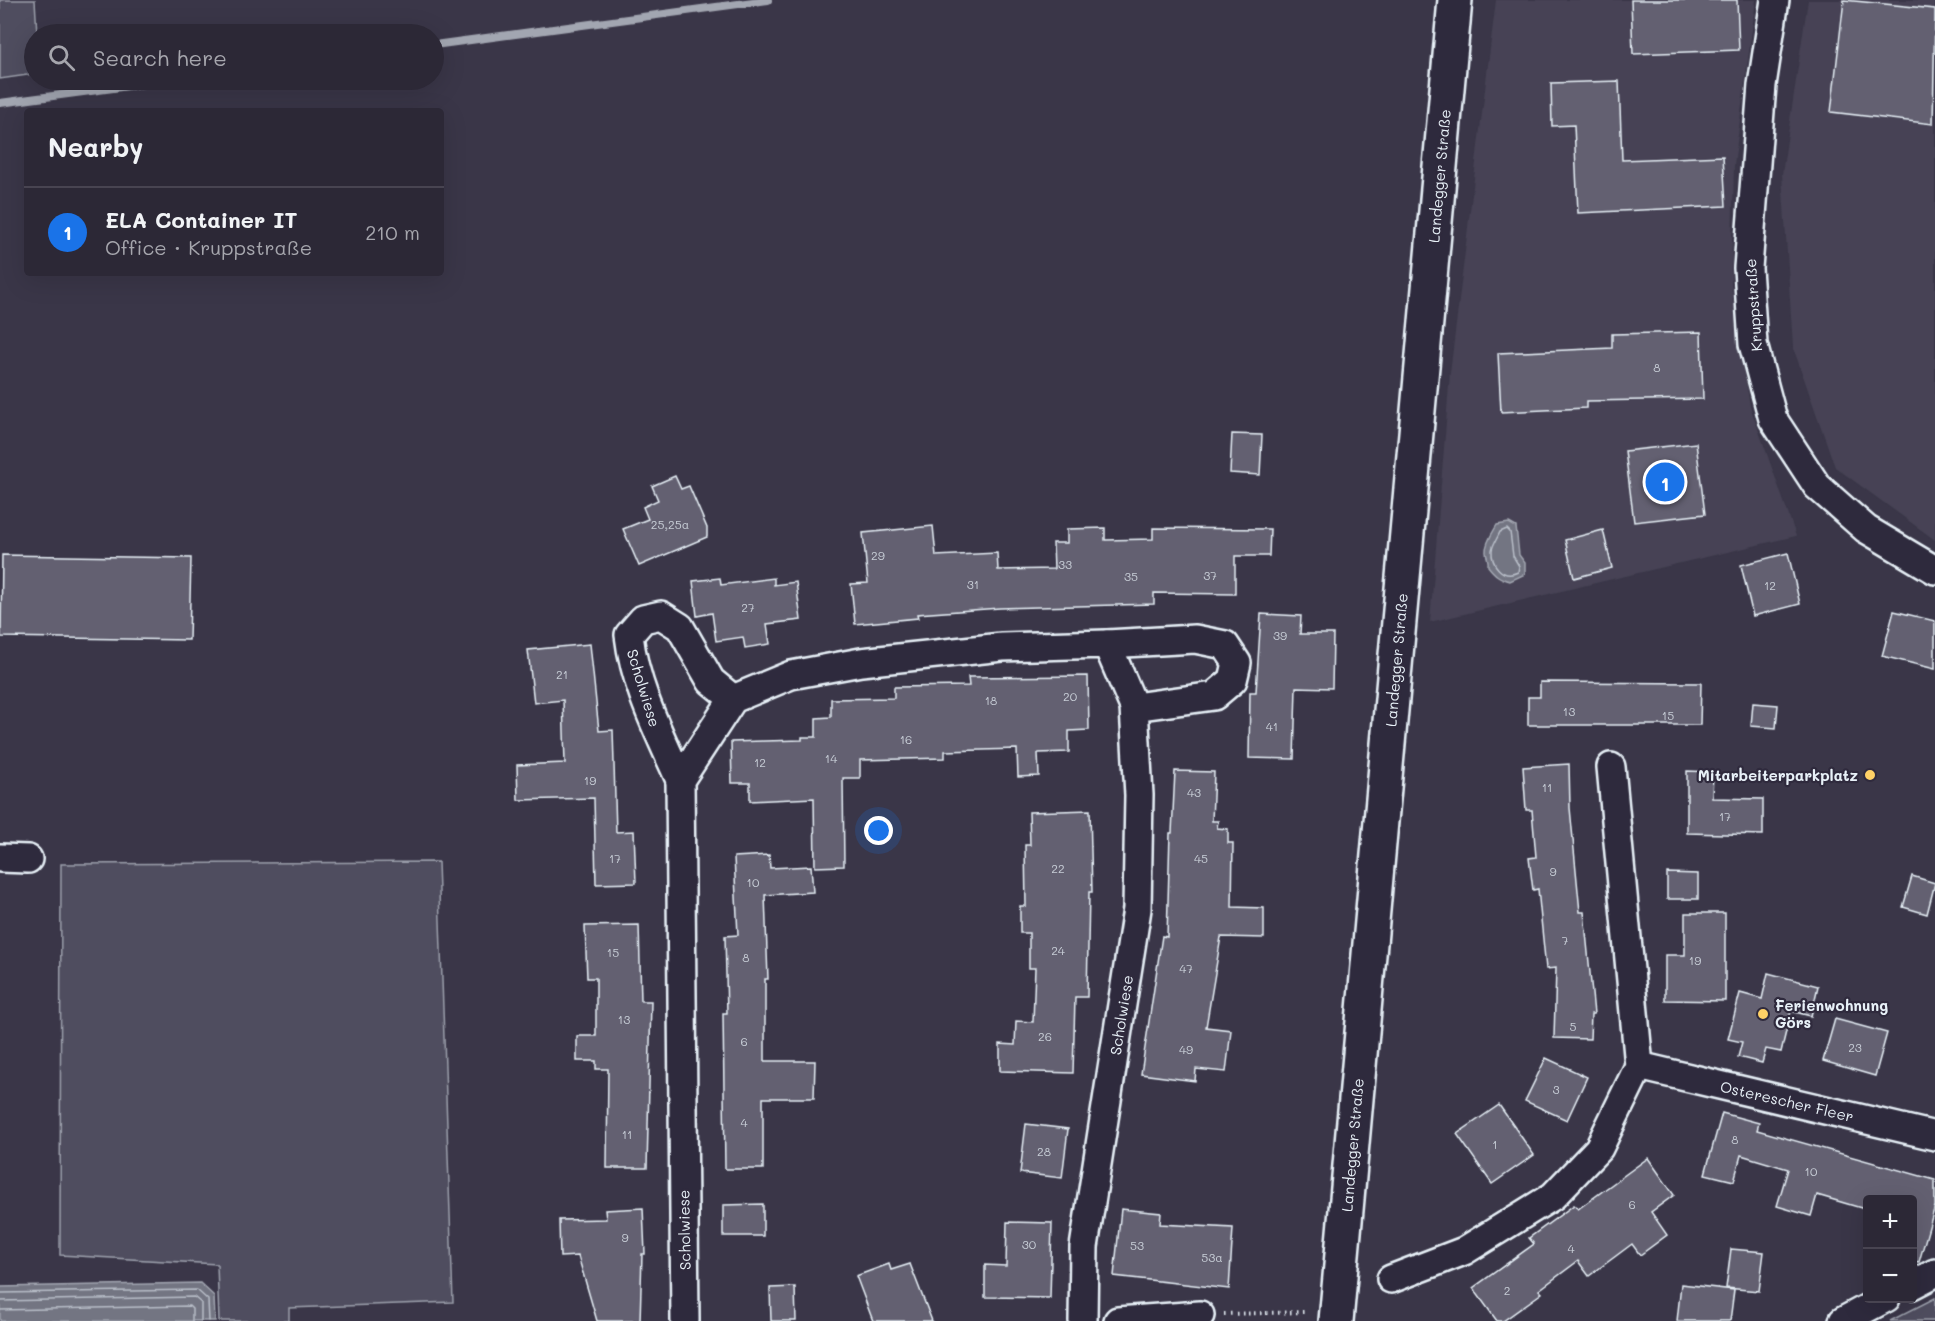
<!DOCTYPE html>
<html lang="en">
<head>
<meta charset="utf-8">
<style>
	:root { --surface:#2c2836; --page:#34303e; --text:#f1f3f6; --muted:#a6a6ad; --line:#484451; --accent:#1a73e8 }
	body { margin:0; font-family:Mali,sans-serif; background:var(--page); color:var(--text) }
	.controls { position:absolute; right:18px; bottom:18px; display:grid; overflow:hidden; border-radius:6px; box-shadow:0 6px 24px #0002 }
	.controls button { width:54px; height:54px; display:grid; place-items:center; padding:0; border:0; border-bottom:2px solid var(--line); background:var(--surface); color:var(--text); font:30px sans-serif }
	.you { position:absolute; left:879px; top:831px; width:21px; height:21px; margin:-15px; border:4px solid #fff; border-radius:50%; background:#1a73e8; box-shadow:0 0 0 9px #1a73e833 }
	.badge { display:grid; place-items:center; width:39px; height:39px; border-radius:50%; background:var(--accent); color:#fff; font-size:20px; font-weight:700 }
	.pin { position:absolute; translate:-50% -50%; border:3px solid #fff; box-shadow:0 2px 6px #0006 }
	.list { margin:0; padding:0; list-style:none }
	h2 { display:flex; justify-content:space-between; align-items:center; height:78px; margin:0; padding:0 24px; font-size:26px }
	h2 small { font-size:20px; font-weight:400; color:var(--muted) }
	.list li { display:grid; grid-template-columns:39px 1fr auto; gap:18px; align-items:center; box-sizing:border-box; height:90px; padding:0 24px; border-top:2px solid var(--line) }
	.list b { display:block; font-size:22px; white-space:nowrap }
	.list p { margin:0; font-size:20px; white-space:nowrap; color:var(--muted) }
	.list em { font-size:20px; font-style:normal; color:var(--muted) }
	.icon { flex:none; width:33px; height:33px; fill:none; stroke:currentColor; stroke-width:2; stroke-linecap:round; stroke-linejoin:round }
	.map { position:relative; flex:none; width:1935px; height:1321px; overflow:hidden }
	.search { position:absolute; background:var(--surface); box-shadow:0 6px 24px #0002; left:24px; top:24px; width:420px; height:66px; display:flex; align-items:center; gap:15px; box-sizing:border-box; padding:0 21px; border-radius:33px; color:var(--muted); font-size:22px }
	.panel { position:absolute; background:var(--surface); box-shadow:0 6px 24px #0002; left:24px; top:108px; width:420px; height:168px; border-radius:6px }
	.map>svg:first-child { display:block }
	.built { fill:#464354 }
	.green { fill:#504e5f; stroke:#9ca0ac; stroke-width:1.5 }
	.water { fill:#737482; stroke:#a2a6b1; stroke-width:1.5 }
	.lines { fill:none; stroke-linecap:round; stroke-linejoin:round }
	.shore { stroke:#b9bfc9; stroke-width:1.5 }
	.stream { stroke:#a2a6b1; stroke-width:8 }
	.building { fill:#636171; stroke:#e8f1f8; stroke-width:1.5 }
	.minor-casing { stroke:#e8f1f8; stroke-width:32 }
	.secondary-casing { stroke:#e8f1f8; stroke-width:38 }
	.path { stroke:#e8f1f8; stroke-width:4; stroke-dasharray:1.5 4.5; stroke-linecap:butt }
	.minor { stroke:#2f2a3d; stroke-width:27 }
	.secondary { stroke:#2f2a3d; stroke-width:33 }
	.poi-dot { fill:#ffd166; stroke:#2f2a3d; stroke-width:2 }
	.labels { text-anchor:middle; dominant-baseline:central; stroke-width:4.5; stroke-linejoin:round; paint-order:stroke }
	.number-label { font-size:12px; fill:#c7cdd6 }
	.street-label { font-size:15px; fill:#e8f1f8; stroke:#2f2a3d }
	.poi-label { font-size:15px; font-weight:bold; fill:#e8f1f8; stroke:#2f2a3d; text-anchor:end }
</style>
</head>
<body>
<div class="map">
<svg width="1935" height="1321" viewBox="0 0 1935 1321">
	<rect width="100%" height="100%" fill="#3a3648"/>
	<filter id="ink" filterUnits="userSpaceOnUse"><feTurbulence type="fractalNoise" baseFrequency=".0167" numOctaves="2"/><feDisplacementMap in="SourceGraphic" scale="12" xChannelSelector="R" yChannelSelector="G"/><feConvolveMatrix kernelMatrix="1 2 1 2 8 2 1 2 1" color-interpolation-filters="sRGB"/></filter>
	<g filter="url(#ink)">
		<g class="built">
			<path d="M1496,0H1756L1734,165L1731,284L1750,406L1796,536L1430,622L1450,373Z"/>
			<path d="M1808,0H1935V540L1835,467L1793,347L1782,174Z"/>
		</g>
		<g class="green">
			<path d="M0,0H35L37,34H34V74L0,79Z"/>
			<path d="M438,862L453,1302L289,1308V1321H219L217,1264L60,1255L61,864Z"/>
			<path d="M1935,1298V1321H1890Z"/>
		</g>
		<g class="water">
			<path d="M1509,523L1516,527L1519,555L1525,563V574L1510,581C1499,578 1495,575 1488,566C1489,560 1487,559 1486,552C1485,543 1493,532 1497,525Z"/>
			<path d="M200,1283L214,1296L215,1321H0V1287Z"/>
		</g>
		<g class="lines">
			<g class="shore">
				<path d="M1507,529L1510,532L1513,556L1519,566L1518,572C1502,580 1491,564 1492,550C1493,544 1498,537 1500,532Z"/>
				<path d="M0,1293L197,1290L208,1300L209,1321"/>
				<path d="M0,1301L194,1297L201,1303V1321"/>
				<path d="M0,1310L189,1306L192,1309V1321"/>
			</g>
			<g class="stream">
				<path d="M434,45L768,0"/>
				<path d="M0,103L174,80"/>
			</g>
		</g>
		<g class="building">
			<path d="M1631,0H1737L1739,50L1633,54Z"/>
			<path d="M1844,0L1935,9L1933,124L1831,112Z"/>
			<path d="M1619,81L1622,160L1723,156L1726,206L1578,213L1574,125L1552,126L1551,83Z"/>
			<path d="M1701,332L1703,399L1586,401V408L1501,412L1498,353L1612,348V334Z"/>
			<path d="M1232,434L1262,435L1260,475L1230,473Z"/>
			<path d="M1696,443L1705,514L1634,522L1625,451Z"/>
			<path d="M675,476L681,489L689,486L707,528V537L639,566L623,529L648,519L643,507L658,500L652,486Z"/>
			<path d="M933,526L936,556L997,553L998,570L1054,569L1053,543H1067V529L1105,528V540L1153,539V528L1270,529L1269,556H1235V594L1154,593V604L1000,608L917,614L918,618L855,624L851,584L868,583L863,533Z"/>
			<path d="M1603,530L1612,568L1574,578L1565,540Z"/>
			<path d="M1788,553L1800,604L1753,616L1741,565Z"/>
			<path d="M2,555L191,558L189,640L1,637Z"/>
			<path d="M720,578L721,585L774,578V585L796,582L801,620L767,624L770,644L745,648L743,637L716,641L712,613L697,616L693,581Z"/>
			<path d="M1894,611L1935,621V669L1882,656Z"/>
			<path d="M1261,614L1301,616L1300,634H1333L1332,688L1296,687L1294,759L1249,758L1250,692H1256Z"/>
			<path d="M590,644L599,731L613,730L616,832L634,831L636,883L596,884L594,798L518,800L517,765L565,763L563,700L534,703L528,650Z"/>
			<path d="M1088,676L1089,730L1069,731V752L1038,753L1039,776L1018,777L1017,749L945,751V758L860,760V778H843L844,866L815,867L814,798L750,801V783H732L731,742L802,740V737H816V718L831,717V699L894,698V687L969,686L968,677Z"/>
			<path d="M1540,682L1701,683L1700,725H1528V697H1540Z"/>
			<path d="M1753,703L1778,705L1776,728L1751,726Z"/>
			<path d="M1569,764L1570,808L1580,912H1584L1594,1014H1591L1590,1039L1554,1038L1556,968L1546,969L1538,889L1533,890L1529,858L1536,857L1532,810H1526L1523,767Z"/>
			<path d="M1175,771L1214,772L1212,821H1218L1217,828L1228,829V843H1233L1232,907L1264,908V938L1221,937L1206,1027L1231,1030L1226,1072L1196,1069L1195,1081L1141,1074L1162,936L1167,937L1170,833H1172Z"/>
			<path d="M1687,771L1713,772L1712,798L1763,799V835L1687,833Z"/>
			<path d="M1090,810L1092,892H1089L1087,997H1075L1073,1073L1000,1071V1044L1015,1045L1016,1021L1033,1022L1035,968H1029V933H1020V906H1026L1025,845H1030L1029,812Z"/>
			<path d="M769,855L770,868L811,866L813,892L765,895L768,979H765V1061H815L814,1098H763V1169H725L723,1013H727L725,936L738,935L734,857Z"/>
			<path d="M1667,873L1698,874V899H1667Z"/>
			<path d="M1912,876L1935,883L1927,914L1903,907Z"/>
			<path d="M1685,913H1725V1001L1665,1000V955H1685Z"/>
			<path d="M639,925L641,1001H651L647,1168H607L608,1069H596V1061H577V1036H596V978H587L585,926Z"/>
			<path d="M1768,973L1818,986L1811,1016L1791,1011L1781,1052L1766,1049L1762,1063L1738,1057L1742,1042L1728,1039L1740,993L1762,999Z"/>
			<path d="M1835,1019L1887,1033L1875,1076L1823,1061Z"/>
			<path d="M1546,1058L1587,1077L1567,1120L1525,1101Z"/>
			<path d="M1499,1105L1534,1155L1492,1184L1457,1134Z"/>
			<path d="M1722,1113L1759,1123L1757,1130L1935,1180V1206L1919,1262L1912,1261V1200H1868V1210L1817,1195L1811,1216L1777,1206L1788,1169L1741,1155L1734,1181L1705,1174Z"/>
			<path d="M1026,1124L1068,1129L1062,1178L1020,1173Z"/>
			<path d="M1648,1158L1674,1195L1651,1212L1667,1235L1640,1255L1632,1244L1589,1276L1578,1261L1539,1290L1542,1293L1503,1321H1497L1473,1288L1534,1244L1529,1238L1574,1205L1578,1209Z"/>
			<path d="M763,1204V1236H723V1205Z"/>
			<path d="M643,1208L645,1254H642L640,1321H597L578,1256L560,1257L559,1220L606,1219L605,1210Z"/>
			<path d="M1121,1209L1161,1213L1160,1224L1233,1228L1229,1289L1114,1276Z"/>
			<path d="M1007,1222L1052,1223L1050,1298L985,1297V1265L1006,1266Z"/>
			<path d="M1731,1249L1764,1252L1759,1291L1726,1288Z"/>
			<path d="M889,1264L891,1270L910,1264L932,1321H873L856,1276Z"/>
			<path d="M1681,1284L1734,1290L1730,1321H1677Z"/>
			<path d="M795,1287L796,1321H771L770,1288Z"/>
		</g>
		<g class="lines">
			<g class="minor-casing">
				<g id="minor">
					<path d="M1775,0L1762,85L1748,268L1753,344L1773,419L1817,486L1866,529L1935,570"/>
					<path d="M1107,644L1195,639L1225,645L1237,663L1233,680L1214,696L1134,707"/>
					<path d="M680,780C659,733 635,687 629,635L643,619L661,615L680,627L711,681L733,699"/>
					<path d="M0,858L28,859"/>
					<path d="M1639,1066L1935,1136"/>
					<path d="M1391,1279L1464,1251L1553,1196L1599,1148L1639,1066L1611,767"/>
					<path d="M1912,1285L1935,1273"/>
					<path d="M685,1321L680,780L733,699L791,675L861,662L1002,647L1107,644L1134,707L1139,795L1137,909L1084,1247L1083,1321"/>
					<path d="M1118,1321L1200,1315"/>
					<path d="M1843,1321L1886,1298"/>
				</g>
			</g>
			<g class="secondary-casing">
				<path id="secondary" d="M1336,1321L1455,0"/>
			</g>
			<path class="path" d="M1224,1314L1307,1312"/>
			<use href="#minor" class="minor"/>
			<use href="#secondary" class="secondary"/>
		</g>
	</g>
	<g class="poi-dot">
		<circle cx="1870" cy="775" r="6"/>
		<circle cx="1763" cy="1014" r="6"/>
	</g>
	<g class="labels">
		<g class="number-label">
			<text x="1657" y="367">8</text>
			<text x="670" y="524">25,25a</text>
			<text x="878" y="555">29</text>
			<text x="1065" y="564">33</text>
			<text x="1210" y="575">37</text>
			<text x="1131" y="576">35</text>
			<text x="973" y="584">31</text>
			<text x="1770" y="585">12</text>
			<text x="748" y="607">27</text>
			<text x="1280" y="635">39</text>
			<text x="562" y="674">21</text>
			<text x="1070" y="696">20</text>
			<text x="991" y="700">18</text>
			<text x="1569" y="711">13</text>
			<text x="1668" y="715">15</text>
			<text x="1272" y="726">41</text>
			<text x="906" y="739">16</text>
			<text x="831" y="758">14</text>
			<text x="760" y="762">12</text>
			<text x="590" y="780">19</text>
			<text x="1547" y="787">11</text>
			<text x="1194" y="792">43</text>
			<text x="1725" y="816">17</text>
			<text x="615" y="858">17</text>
			<text x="1201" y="858">45</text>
			<text x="1058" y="868">22</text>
			<text x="1553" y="871">9</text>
			<text x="753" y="882">10</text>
			<text x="1565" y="940">7</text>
			<text x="1058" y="950">24</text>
			<text x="613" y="952">15</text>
			<text x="746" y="957">8</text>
			<text x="1695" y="960">19</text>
			<text x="1186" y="968">47</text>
			<text x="624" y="1019">13</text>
			<text x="1573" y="1026">5</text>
			<text x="1045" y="1036">26</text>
			<text x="744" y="1041">6</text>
			<text x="1855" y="1047">23</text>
			<text x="1186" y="1049">49</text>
			<text x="1556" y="1089">3</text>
			<text x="744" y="1122">4</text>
			<text x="627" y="1134">11</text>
			<text x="1735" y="1139">8</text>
			<text x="1495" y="1144">1</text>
			<text x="1044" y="1151">28</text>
			<text x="1811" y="1171">10</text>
			<text x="1632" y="1204">6</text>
			<text x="625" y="1237">9</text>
			<text x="1029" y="1244">30</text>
			<text x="1137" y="1245">53</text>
			<text x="1571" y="1248">4</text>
			<text x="1212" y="1257">53a</text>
			<text x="1507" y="1290">2</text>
		</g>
		<g class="street-label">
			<text transform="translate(1439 176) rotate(-85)">Landegger Straße</text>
			<text transform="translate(1753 305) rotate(-94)">Kruppstraße</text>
			<text transform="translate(1396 660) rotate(-85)">Landegger Straße</text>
			<text transform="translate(644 688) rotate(73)">Scholwiese</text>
			<text transform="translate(1121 1015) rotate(-81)">Scholwiese</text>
			<text transform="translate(1787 1101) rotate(13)">Osterescher Fleer</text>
			<text transform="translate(1352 1145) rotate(-85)">Landegger Straße</text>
			<text transform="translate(684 1230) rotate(-91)">Scholwiese</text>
		</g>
		<g class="poi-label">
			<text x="1858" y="775">Mitarbeiterparkplatz</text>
			<text x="1775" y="1005" text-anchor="start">Ferienwohnung<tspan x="1775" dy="17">Görs</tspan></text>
		</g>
	</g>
</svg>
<div class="controls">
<button>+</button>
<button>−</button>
</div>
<div class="you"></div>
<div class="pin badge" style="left:1665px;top:482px">1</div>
<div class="search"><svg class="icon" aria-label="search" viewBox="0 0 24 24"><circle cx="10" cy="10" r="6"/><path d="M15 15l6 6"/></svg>Search here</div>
<section class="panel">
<h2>Nearby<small></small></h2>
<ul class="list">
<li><span class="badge">1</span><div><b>ELA Container IT</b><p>Office · Kruppstraße</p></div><em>210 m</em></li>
</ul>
</section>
</div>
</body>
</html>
